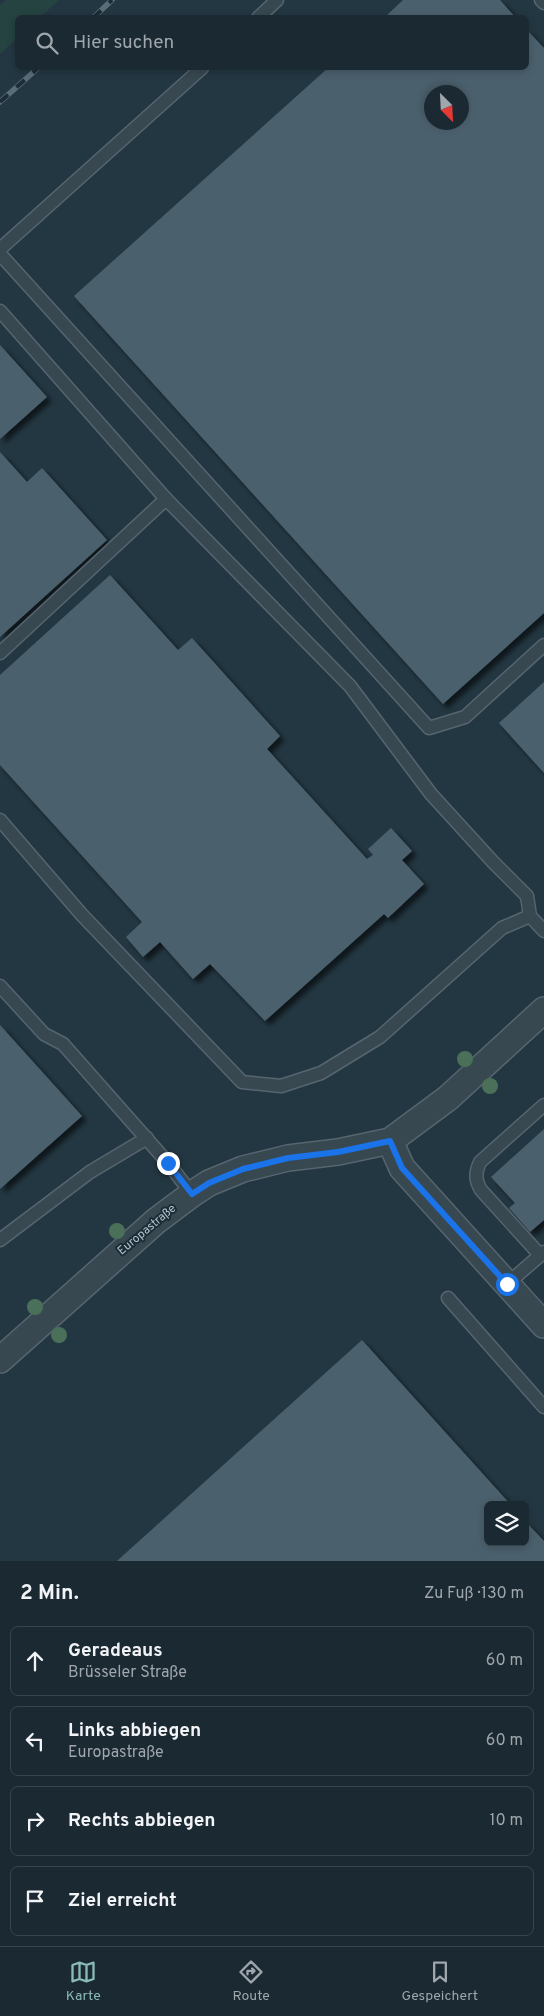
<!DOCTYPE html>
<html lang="de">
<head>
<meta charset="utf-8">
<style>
	:root { --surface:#1a2932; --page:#27353e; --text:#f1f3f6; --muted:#9fa6ac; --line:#38454d; --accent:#8bbbb9 }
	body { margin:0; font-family:Overpass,sans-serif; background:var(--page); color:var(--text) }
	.controls { position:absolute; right:15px; bottom:15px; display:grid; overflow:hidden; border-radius:8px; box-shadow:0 2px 8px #0003 }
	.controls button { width:45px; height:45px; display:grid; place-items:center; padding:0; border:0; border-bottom:1px solid var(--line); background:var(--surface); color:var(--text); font:25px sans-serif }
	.compass { position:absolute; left:424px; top:85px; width:45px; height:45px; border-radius:50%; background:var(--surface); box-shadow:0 2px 8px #0003; rotate:156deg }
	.stop { position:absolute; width:15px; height:15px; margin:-11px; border:4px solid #1a73e8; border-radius:50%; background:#fff }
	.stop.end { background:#1a73e8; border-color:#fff; box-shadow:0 1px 5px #0008 }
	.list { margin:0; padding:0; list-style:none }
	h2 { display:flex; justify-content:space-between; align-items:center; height:65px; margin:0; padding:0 20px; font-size:21px }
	h2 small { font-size:16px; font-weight:400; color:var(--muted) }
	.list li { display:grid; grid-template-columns:32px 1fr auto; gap:15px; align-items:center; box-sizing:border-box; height:70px; margin:0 10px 10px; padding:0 10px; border:1px solid var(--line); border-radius:8px }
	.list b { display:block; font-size:19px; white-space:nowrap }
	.list p { margin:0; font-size:16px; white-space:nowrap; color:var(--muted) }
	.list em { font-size:16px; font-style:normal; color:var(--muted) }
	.icon { flex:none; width:28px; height:28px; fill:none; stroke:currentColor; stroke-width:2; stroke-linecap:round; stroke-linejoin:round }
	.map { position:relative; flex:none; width:544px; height:1561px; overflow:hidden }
	.search { position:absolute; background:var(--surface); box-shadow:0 2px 8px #0003; left:15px; right:15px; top:15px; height:55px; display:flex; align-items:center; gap:12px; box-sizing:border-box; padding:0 18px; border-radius:8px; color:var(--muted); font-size:19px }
	.sheet { height:385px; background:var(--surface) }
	nav { display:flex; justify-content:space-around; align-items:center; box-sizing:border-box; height:70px; border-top:1px solid var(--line); background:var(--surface); font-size:14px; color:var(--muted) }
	nav a { display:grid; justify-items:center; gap:2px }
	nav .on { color:var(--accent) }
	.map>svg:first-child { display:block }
	.green { fill:#254340 }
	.building { fill:#4c616d; fill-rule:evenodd; filter:url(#shadow) }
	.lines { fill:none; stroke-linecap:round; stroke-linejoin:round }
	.lane-casing { stroke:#56656f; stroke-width:15 }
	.street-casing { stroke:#56656f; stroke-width:28 }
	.lane { stroke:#384851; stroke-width:12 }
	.street { stroke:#384851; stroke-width:25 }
	.rail-casing { stroke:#596d79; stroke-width:5.5 }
	.rail { stroke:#1c2d37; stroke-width:4; stroke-dasharray:11; stroke-linecap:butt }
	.tree { fill:#4a7059 }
	.route { stroke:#1a73e8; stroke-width:6 }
	.labels { text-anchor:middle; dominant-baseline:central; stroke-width:4; stroke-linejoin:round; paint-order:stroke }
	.street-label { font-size:12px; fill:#b4c2cc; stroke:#1c2d37 }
</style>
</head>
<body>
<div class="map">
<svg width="544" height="1561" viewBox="0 0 544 1561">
	<defs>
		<filter id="shadow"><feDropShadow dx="4.5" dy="4.5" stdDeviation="2.5" flood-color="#0009"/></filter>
	</defs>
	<rect width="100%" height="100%" fill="#233742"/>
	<path class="green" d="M6,0H59L40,17L18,18L17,38L0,54V5Z"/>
	<g class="building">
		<path d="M403,0H500L516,18H384Z"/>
		<path d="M526,29L544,48V613L443,704L74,296L328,68H526ZM432,92H462V122H432Z"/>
		<path d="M0,345L47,397L0,439Z"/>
		<path d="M0,452L27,482L42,468L107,540L0,637Z"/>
		<path d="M110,575L178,650L192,638L280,736L267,749L367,859L373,855L368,849L391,828L412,851L402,860L424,884L388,918L384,914L265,1021L210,964L193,979L160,942L143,957L126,937L142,922L0,765V675Z"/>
		<path d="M544,682V773L499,723Z"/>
		<path d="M0,1025L82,1116L0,1189Z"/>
		<path d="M544,1129V1220L530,1232L509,1208L515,1203L491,1177Z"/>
		<path d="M362,1340L511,1505H488V1542H525V1521L544,1541V1561H117Z"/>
	</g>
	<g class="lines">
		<g class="lane-casing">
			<g id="lane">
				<path d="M541,0L544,3"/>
				<path d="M258,18L277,0"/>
				<path d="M0,249L202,68"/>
				<path d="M0,254L429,728L465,717L544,645"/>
				<path d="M0,311L166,499"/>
				<path d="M0,653L166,499L350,686L431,794L493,862L527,896L530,916L544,931"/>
				<path d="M0,820L82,915L242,1082L281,1086L321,1073L380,1037L502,928L530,916"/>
				<path d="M0,986L44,1034L63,1044L168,1163L192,1194"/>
				<path d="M0,1240L90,1172L147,1138"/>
				<path d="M540,1255L481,1190C475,1180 475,1173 480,1162L544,1105"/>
				<path d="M507,1284L544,1252"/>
				<path d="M448,1298L544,1407"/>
			</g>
		</g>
		<g class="street-casing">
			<g id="street">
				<path d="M390,1141L402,1168L544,1325"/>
				<path d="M0,1360L156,1221L192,1194L209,1183L243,1169L288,1158L338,1152L390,1141L448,1098L544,1010"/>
			</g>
		</g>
		<use href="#lane" class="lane"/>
		<use href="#street" class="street"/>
		<g class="rail-casing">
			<g id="rail">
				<path d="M93,18L112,0"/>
				<path d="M0,102L38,68"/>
			</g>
		</g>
		<use href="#rail" class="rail"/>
	</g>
	<g class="tree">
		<circle cx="465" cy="1059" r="8"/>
		<circle cx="490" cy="1086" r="8"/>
		<circle cx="117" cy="1231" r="8"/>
		<circle cx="35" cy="1307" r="8"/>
		<circle cx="59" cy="1335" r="8"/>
	</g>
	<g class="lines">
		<path class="route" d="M168,1163L192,1194L209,1183L243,1169L288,1158L338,1152L390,1141L402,1168L507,1284"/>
	</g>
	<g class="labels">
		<g class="street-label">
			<text transform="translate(147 1230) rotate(-40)">Europastraße</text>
		</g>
	</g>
</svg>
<div class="controls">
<button><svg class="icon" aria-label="layers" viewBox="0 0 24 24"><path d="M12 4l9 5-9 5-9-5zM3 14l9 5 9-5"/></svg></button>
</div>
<svg class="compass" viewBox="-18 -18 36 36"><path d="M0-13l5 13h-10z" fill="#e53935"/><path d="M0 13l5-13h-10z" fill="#9fa6ac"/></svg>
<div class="stop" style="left:507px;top:1284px"></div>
<div class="stop end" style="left:168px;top:1163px"></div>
<div class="search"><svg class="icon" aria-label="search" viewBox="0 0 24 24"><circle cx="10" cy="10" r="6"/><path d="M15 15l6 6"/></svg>Hier suchen</div>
</div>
<section class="sheet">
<h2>2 Min.<small>Zu Fuß · 130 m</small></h2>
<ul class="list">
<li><svg class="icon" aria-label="ahead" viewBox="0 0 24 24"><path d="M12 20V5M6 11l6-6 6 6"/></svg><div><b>Geradeaus</b><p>Brüsseler Straße</p></div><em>60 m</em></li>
<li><svg class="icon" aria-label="left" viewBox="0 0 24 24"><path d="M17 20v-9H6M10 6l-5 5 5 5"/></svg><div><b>Links abbiegen</b><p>Europastraße</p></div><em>60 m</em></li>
<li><svg class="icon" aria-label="right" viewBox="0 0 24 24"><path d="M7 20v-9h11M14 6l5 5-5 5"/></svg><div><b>Rechts abbiegen</b></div><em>10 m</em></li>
<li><svg class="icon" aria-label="arrive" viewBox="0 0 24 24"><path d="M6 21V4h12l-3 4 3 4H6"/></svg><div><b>Ziel erreicht</b></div></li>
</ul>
</section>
<nav>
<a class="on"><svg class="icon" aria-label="map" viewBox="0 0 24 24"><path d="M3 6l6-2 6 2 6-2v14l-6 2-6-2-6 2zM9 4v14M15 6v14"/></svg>Karte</a>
<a><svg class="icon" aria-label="directions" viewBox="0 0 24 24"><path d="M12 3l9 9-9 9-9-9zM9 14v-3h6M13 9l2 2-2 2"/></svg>Route</a>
<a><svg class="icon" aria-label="saved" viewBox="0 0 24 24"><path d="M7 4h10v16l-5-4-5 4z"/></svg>Gespeichert</a>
</nav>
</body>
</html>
